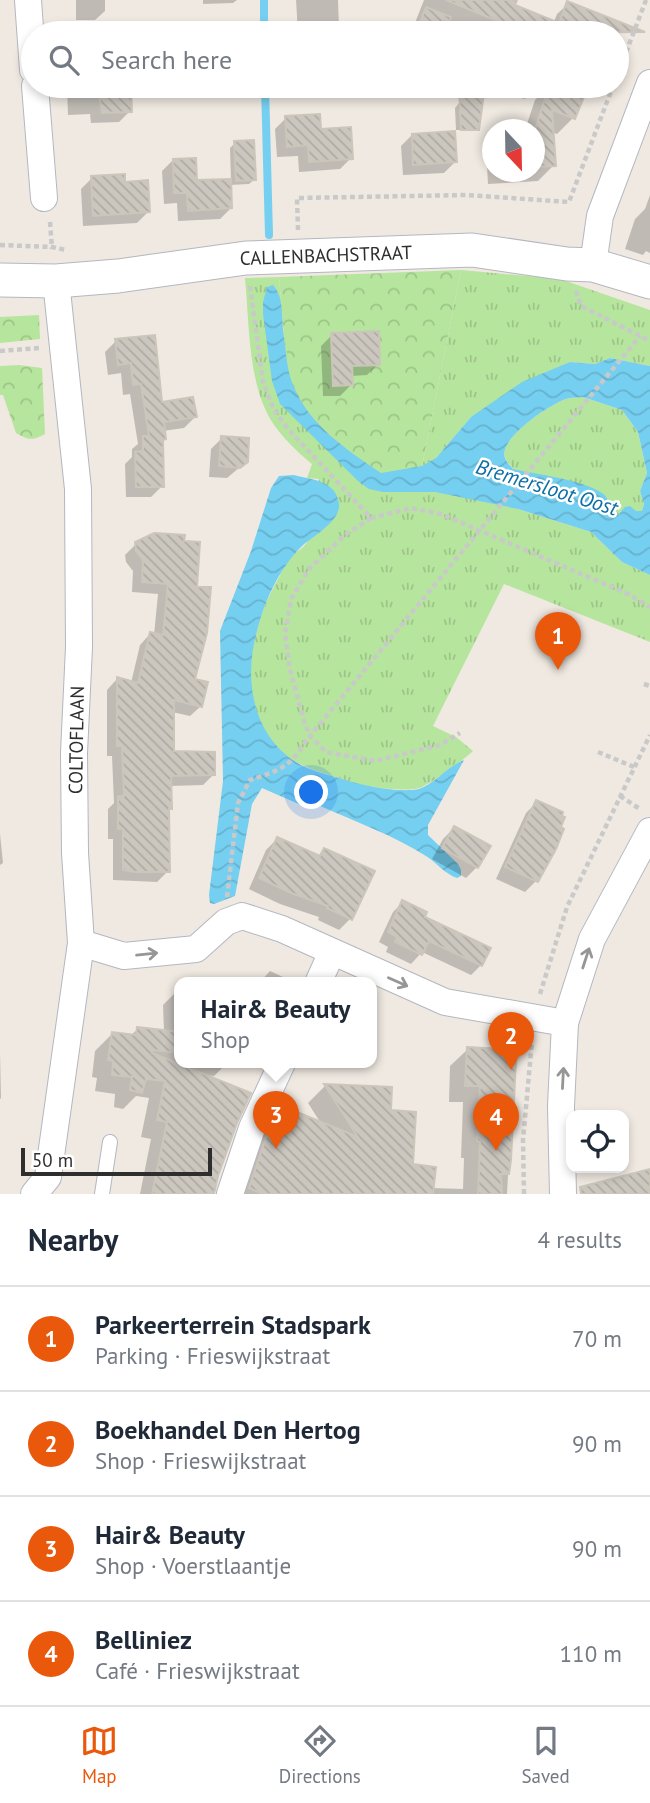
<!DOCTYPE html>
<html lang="en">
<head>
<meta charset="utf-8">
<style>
	:root { --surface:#fff; --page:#f2f2f3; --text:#1f2937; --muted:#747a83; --line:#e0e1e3; --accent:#ea580c }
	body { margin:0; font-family:"PT Sans",sans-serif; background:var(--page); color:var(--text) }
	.controls { position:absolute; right:21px; bottom:21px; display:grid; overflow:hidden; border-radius:14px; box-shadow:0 4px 10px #0003 }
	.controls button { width:63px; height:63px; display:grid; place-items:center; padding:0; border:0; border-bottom:2px solid var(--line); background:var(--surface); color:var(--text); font:35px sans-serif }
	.compass { position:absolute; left:482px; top:119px; width:63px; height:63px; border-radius:50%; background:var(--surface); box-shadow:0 4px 10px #0003; rotate:158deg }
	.scale { position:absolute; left:21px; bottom:18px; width:191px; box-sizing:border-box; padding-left:7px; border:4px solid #2e2e2e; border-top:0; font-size:19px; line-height:24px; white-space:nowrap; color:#2e2e2e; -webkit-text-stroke:5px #fff; paint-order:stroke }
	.you { position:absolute; left:312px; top:793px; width:24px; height:24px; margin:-18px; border:5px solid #fff; border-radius:50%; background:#1a73e8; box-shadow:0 0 0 10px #1a73e833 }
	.badge { display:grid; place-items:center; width:46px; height:46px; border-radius:50%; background:var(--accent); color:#fff; font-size:23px; font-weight:700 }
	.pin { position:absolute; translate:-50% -58px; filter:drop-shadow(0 2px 4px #0008) }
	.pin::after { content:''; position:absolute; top:37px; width:24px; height:21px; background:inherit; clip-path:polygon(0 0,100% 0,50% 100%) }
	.popup { position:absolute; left:174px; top:977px; width:203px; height:91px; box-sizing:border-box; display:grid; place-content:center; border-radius:14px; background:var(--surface); filter:drop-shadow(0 2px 5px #0005); font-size:23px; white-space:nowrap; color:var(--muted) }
	.popup b { font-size:26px; color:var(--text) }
	.popup::after { content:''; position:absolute; left:50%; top:100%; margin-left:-14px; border:14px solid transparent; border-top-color:var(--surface) }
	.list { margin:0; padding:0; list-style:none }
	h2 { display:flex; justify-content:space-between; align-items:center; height:91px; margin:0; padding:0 28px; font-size:30px }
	h2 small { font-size:23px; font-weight:400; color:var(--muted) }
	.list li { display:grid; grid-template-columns:46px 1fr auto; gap:21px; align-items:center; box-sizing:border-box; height:105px; padding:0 28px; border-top:2px solid var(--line) }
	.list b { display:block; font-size:26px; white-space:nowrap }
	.list p { margin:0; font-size:23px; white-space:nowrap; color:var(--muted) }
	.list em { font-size:23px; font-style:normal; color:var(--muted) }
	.icon { flex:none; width:38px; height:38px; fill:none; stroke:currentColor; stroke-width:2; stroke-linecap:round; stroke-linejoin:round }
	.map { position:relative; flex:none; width:650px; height:1194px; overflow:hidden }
	.search { position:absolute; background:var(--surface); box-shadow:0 4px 10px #0003; left:21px; right:21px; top:21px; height:77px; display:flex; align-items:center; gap:18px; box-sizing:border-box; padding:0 24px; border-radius:38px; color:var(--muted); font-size:26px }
	.sheet { height:511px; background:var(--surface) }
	nav { display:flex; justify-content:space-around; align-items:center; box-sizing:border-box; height:98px; border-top:2px solid var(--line); background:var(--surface); font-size:19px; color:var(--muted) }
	nav a { display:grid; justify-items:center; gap:4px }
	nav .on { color:var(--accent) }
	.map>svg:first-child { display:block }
	.grass { fill:url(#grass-tufts) }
	.forest { fill:url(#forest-crowns) }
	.water { fill:url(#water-waves); fill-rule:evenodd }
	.shadow { fill:#0003 }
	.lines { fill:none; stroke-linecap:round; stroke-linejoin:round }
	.stream { stroke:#75cff0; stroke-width:8 }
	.building { fill:url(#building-back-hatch); stroke:#cbc5ba; stroke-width:2 }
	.service-casing { stroke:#b4b7c1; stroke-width:16 }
	.minor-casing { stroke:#b4b7c1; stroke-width:28 }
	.tertiary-casing { stroke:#b4b7c1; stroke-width:35 }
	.path { stroke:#c9c9c9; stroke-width:4.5; stroke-dasharray:5 3.5; stroke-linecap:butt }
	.service { stroke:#fff; stroke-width:14 }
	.minor { stroke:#fff; stroke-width:26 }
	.tertiary { stroke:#fff; stroke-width:33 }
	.oneway { stroke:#969696 }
	.labels { text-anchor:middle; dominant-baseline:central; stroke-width:5; stroke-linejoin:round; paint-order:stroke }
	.street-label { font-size:19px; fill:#2e2e2e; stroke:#fff }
	.water-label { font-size:21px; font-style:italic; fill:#0d6fa3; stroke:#fff }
</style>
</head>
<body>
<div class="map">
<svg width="650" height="1194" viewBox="0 0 650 1194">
	<defs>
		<pattern id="grass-tufts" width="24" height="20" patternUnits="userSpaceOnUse" patternTransform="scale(1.75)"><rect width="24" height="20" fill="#b6e59e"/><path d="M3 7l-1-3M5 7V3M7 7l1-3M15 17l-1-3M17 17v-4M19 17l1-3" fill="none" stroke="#9dc588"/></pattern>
		<pattern id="forest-crowns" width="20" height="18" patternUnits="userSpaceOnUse" patternTransform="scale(1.75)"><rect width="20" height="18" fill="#b6e59e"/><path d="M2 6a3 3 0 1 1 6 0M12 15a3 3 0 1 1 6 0" fill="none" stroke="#9dc588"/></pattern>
		<pattern id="water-waves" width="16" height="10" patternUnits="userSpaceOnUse" patternTransform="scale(1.75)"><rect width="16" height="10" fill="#75cff0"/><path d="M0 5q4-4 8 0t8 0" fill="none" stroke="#66b2ce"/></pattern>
		<pattern id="building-back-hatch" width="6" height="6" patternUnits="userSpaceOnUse" patternTransform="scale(1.75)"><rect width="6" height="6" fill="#cbc7bf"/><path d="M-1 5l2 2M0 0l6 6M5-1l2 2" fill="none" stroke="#afaba4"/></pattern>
	</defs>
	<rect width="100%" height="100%" fill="#efe9e1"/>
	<g class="grass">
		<path d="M461,270L560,279L650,310V366L610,358L595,364L570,362L471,417L436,458L518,509L591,532L622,562L650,575V642L504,584L433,726L456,737L473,751C465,759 433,782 422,787C410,793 367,787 354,783C328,774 297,768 277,748C234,703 250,627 278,579C282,571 286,563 292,556C296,551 304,548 307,542C313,533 316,492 319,479L307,478L312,464C295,450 275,431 266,411C248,373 249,319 245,278L279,277L284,335L422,466Z"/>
		<path d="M583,397L622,410L638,432L647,473L640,491L644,504L642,511H621L618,515L609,508V502L513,469C510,465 505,459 504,455C504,435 549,405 566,399C571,397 578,398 583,397Z"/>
	</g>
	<g class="forest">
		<path d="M461,270L422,466L381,473L350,452L314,421L292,385L284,335L279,277Z"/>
		<path d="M39,315L40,339L0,343V317Z"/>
		<path d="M19,365L42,368L45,434C33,441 28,440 16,433L3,395H0V366Z"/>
	</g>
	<g class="water">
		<path d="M273,285C285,298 281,320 284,337C286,352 287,371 293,385C309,425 347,450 381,473L422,466L436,458L471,417L522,382L570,362L595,364L610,358L650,366V575L622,562L591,532L518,509L435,492H383L369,489L358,481L280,404L272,381L263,314V302L267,287ZM583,397L622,410L638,432L647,473L640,491L644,504L642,511H636L630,506L625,507L618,515L609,508C609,502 607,496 602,493C584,480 535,474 513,469C510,466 505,460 504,455C504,435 549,405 566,399C571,397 578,398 583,397Z"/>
		<path d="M294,475C312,480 336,480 339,504C341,521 313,536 302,546C278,570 264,602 256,635C244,681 253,735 296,762C310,771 329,775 346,780C363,786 401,793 419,789C433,785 448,766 464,760L428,825V835L458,864L461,870V876L457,878C445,874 437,863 426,856C393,835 354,821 318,805L310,809L262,788L252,804L235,896L214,904L210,903L209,895L223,781L220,631L251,551L271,488L279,476Z"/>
	</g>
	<g class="shadow">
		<path d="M76,0H105V11L95,20H76Z"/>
		<path d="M203,0H237L233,3L203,4Z"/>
		<path d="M296,0H338L339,28L334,33H298Z"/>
		<path d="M424,0H515L513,5L554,22L557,14L568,4L611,20L606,33H491L486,31L485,33H411Z"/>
		<path d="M67,86H114V90L130,111L119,122L91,123L90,114L68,115Z"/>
		<path d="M509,86H537L525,99L506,94Z"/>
		<path d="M549,86L584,93L573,118L557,134L552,132L554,165L538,181L488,184L486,148L492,141V172H534V130H525L535,100Z"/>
		<path d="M460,102L473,130H456L455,108Z"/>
		<path d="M286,118L320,131L351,158L340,169L299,172L298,156L277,157L275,129Z"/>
		<path d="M412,135L455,162L444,173L403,175L401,146Z"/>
		<path d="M235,143L255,179L249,184L229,185L231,208L220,219L178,221L177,203L164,204L162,171L173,160L195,182L231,180L230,148Z"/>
		<path d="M92,178L123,183L148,212L137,223L83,226L81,189Z"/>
		<path d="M650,195V253L646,251L643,255L625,249L635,219L645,209Z"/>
		<path d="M332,335L378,364L367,375L351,376V385L340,396H323L321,346Z"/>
		<path d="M116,341L160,404L195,417L184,428L163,431L162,486L151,497H126L125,464L132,457V449L138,444L130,394L123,395L121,373L108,375L105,352Z"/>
		<path d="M222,438L246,462L227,478L209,477L211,449Z"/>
		<path d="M183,537L192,680L201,706L190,716L172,712V752L214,774L203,785L170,786V809L167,812L168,871L157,882L113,880V839H108V809L114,803L112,756H107V690L117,679L131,683L140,645L150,634L154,635L158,594L132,592L133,571L126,562L125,555L136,544Z"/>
		<path d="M537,802L536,881L525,892L496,879L526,813Z"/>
		<path d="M454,828L477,867L466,878L432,859L443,839Z"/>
		<path d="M0,834L3,863L0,865Z"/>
		<path d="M277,839L318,856L324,850L350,919L339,930L318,920L319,917L280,904L249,889L266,850Z"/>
		<path d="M403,902L423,918L481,965L471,975L422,952L411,964L386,952L388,947L379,942L393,912Z"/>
		<path d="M270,971L296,983H259Z"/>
		<path d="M180,988V1063H227L214,1076L204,1075L235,1122L213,1194H140L151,1139L141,1137L149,1098L136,1096L123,1109L114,1107L115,1094L95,1091L97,1078L92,1077L95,1051L112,1034L130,1036L138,1029L164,1032L163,1005Z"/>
		<path d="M468,1049L500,1053L514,1061L507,1194H236L263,1124L280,1107L322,1125L308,1103L325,1086L390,1089L389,1112L411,1166L432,1188L463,1189L464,1158H461L463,1102H449L450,1066Z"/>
		<path d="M0,1052L1,1098L0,1099Z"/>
	</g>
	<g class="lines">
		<g class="stream">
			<path d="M264,0V33"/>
			<path d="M265,86L269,235"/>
		</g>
	</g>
	<g class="building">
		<path d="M446,0H517L515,5L559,23L567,1L645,32L527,33Z"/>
		<path d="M426,7L451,17L445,33H416Z"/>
		<path d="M459,86H485L479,130H461Z"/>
		<path d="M549,86H563L586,92L575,119L552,110L556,166L535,167V130Z"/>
		<path d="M131,88L132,112L102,113L98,89Z"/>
		<path d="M320,114L321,129L351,127L353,159L309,162L308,145L287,147L285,116Z"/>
		<path d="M455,131L457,162L413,165L412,134Z"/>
		<path d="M254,140L256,180L236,181L234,141Z"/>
		<path d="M196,158L197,180L231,179L232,208L188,211L187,193H174L173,159Z"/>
		<path d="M125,174V182L148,180L150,212L93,216L91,176Z"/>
		<path d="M379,331L380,365L352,366L353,385L333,386L331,333Z"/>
		<path d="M155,335L162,402L193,397L197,417L164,422L166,439L163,440L164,487H136L135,452L143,451V436H149L141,384L133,385L131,363L118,365L115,339Z"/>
		<path d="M221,436L249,438L248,462L240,468L219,466Z"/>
		<path d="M154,533L185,535L184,541L200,542L197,587H211L207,633L195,679L208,682L202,707L174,700V751L215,752V775L171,776L172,809H169L170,872H135L123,870V829H118V796H124L122,746H117V677L138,683L150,632L163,635L168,584L142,582L143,560L136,551L135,542Z"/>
		<path d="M536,800L563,812L562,816L565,817L561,827L564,829L556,849L538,882L505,867Z"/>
		<path d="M454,826L491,846L478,868L442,848Z"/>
		<path d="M277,837L320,856L324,848L375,871L352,920L327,908L328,906L291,893L259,878Z"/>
		<path d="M402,900L427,912L425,917L491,948L482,966L429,941L422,955L395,942L397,937L388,932Z"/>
		<path d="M137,1027L180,1032V1053L153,1050L152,1053L251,1093L237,1123L218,1176L214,1194H152L167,1122L157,1120L165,1081L146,1079L142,1093L130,1090L132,1077L112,1075L113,1061L108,1060L112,1032L136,1035Z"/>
		<path d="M467,1047L502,1049V1052H513L512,1059L516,1060L511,1160L509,1174H501L502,1194H478L480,1142L477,1141L480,1086H465Z"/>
		<path d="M324,1084L392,1087L391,1110L416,1112L413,1164L436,1167L433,1194H263L249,1188L267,1134L280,1105L358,1137Z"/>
		<path d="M650,1169V1194H581L580,1187Z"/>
	</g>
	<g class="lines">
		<g class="service-casing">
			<path id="service" d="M102,1194L110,1142"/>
		</g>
		<g class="minor-casing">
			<g id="minor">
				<path d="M28,0L33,70"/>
				<path d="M35,86L44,198"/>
				<path d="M593,265L600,216L650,83"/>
				<path d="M81,943L124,956L196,949L226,922L242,916L282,929L445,1002L565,1023"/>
				<path d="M318,983L332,952"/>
				<path d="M34,1194L48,1177L81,943L75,853L74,753L79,647L78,489L56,281"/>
				<path d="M230,1194L252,1128L282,1063"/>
				<path d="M563,1194L561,1106L565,1023L592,939L650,831"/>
			</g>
		</g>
		<g class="tertiary-casing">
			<path id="tertiary" d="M0,280L56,281L118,276L246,258L472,250L567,264L593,265L650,282"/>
		</g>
		<g class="path">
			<path d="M617,76L646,0"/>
			<path d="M50,222L52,249"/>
			<path d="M298,230L297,198L467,195L569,202L613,86"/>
			<path d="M0,245L52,247L66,250"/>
			<path d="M250,286L263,382L274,410L289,430L371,518L411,508L441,514L628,594L650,607"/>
			<path d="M576,291L581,306L650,341"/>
			<path d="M0,351L40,348"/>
			<path d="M371,518L345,535L309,569L291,599L285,634L290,670L305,724L310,736L326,752L375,761L440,745L460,733"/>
			<path d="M644,684L650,686"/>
			<path d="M598,752L634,767"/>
			<path d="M620,796L640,809"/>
			<path d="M227,897L238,803L250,780C277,771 290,768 305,742L640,336"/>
			<path d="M540,994L567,907L650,735"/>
			<path d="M524,1194L523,1140L532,1041"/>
		</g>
		<use href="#service" class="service"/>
		<use href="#minor" class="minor"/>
		<use href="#tertiary" class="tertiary"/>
	</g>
	<defs><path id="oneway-shaft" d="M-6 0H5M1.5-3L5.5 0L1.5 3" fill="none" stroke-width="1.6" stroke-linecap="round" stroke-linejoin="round" transform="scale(1.75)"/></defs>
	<g class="oneway">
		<use href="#oneway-shaft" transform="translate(147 954) rotate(-6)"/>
		<use href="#oneway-shaft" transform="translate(586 958) rotate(-72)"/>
		<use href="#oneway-shaft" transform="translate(398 982) rotate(24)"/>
		<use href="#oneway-shaft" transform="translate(563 1078) rotate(-87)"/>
	</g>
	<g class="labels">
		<g class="street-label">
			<text transform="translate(326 255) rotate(-2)">CALLENBACHSTRAAT</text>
			<text transform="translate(76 740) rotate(-89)">COLTOFLAAN</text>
		</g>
		<g class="water-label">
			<text transform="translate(547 487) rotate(17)">Bremersloot Oost</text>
		</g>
	</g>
</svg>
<div class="controls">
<button><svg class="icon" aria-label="locate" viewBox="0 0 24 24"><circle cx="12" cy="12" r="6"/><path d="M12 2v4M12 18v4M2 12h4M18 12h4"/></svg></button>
</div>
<svg class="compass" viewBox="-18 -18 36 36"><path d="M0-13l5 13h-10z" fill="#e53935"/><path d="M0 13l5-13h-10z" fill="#747a83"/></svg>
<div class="scale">50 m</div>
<div class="you"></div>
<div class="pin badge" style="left:558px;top:670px">1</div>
<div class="pin badge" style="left:511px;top:1070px">2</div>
<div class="pin badge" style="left:276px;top:1149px">3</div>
<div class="popup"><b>Hair&amp; Beauty</b>Shop</div>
<div class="pin badge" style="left:496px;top:1151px">4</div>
<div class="search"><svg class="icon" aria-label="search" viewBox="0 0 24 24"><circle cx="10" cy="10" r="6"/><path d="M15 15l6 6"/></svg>Search here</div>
</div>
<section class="sheet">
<h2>Nearby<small>4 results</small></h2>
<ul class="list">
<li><span class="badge">1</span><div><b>Parkeerterrein Stadspark</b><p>Parking · Frieswijkstraat</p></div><em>70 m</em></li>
<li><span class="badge">2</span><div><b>Boekhandel Den Hertog</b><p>Shop · Frieswijkstraat</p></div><em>90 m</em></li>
<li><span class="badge">3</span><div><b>Hair&amp; Beauty</b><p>Shop · Voerstlaantje</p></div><em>90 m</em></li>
<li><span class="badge">4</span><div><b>Belliniez</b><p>Café · Frieswijkstraat</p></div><em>110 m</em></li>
</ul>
</section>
<nav>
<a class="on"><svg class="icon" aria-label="map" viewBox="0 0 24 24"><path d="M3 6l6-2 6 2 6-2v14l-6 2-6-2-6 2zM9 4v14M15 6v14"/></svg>Map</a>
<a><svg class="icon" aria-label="directions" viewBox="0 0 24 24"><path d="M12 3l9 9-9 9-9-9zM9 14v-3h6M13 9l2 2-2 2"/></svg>Directions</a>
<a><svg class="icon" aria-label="saved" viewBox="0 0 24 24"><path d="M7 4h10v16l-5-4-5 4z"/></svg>Saved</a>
</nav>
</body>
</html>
